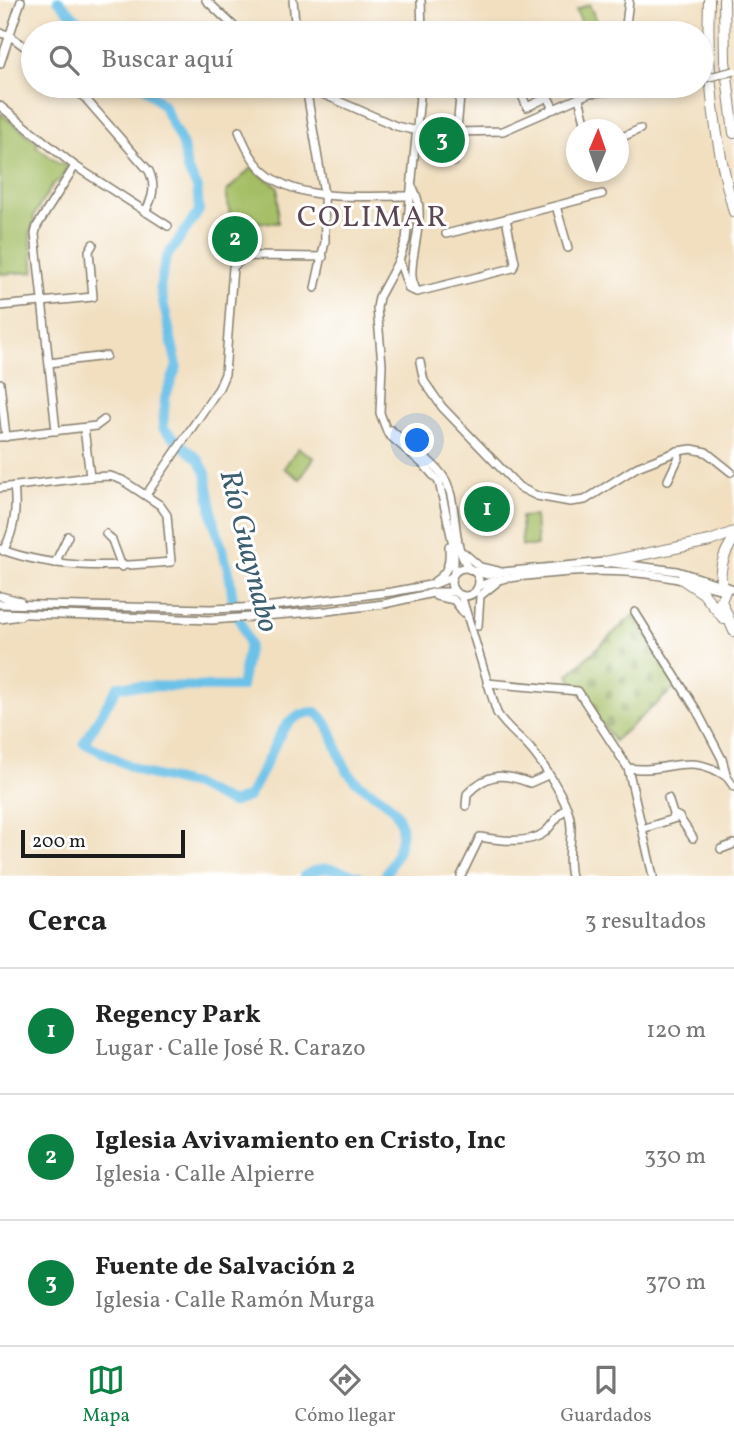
<!DOCTYPE html>
<html lang="es">
<head>
<meta charset="utf-8">
<style>
	:root { --surface:#fff; --page:#f2f2f2; --text:#222; --muted:#767676; --line:#e0e0e0; --accent:#0b8043 }
	body { margin:0; font-family:Vollkorn,serif; background:var(--page); color:var(--text) }
	.compass { position:absolute; left:566px; top:119px; width:63px; height:63px; border-radius:50%; background:var(--surface); box-shadow:0 4px 10px #0003; rotate:2deg }
	.scale { position:absolute; left:21px; bottom:18px; width:164px; box-sizing:border-box; padding-left:7px; border:4px solid #1c1c1c; border-top:0; font-size:19px; line-height:24px; white-space:nowrap; color:#1c1c1c; -webkit-text-stroke:5px #fff; paint-order:stroke }
	.you { position:absolute; left:418px; top:441px; width:24px; height:24px; margin:-18px; border:5px solid #fff; border-radius:50%; background:#1a73e8; box-shadow:0 0 0 10px #1a73e833 }
	.badge { display:grid; place-items:center; width:46px; height:46px; border-radius:50%; background:var(--accent); color:#fff; font-size:23px; font-weight:700 }
	.pin { position:absolute; translate:-50% -50%; border:4px solid #fff; box-shadow:0 2px 7px #0006 }
	.list { margin:0; padding:0; list-style:none }
	h2 { display:flex; justify-content:space-between; align-items:center; height:91px; margin:0; padding:0 28px; font-size:30px }
	h2 small { font-size:23px; font-weight:400; color:var(--muted) }
	.list li { display:grid; grid-template-columns:46px 1fr auto; gap:21px; align-items:center; box-sizing:border-box; height:126px; padding:0 28px; border-top:2px solid var(--line) }
	.list b { display:block; font-size:26px; white-space:nowrap }
	.list p { margin:0; font-size:23px; white-space:nowrap; color:var(--muted) }
	.list em { font-size:23px; font-style:normal; color:var(--muted) }
	.icon { flex:none; width:38px; height:38px; fill:none; stroke:currentColor; stroke-width:2; stroke-linecap:round; stroke-linejoin:round }
	.map { position:relative; flex:none; width:734px; height:876px; overflow:hidden }
	.search { position:absolute; background:var(--surface); box-shadow:0 4px 10px #0003; left:21px; right:21px; top:21px; height:77px; display:flex; align-items:center; gap:18px; box-sizing:border-box; padding:0 24px; border-radius:38px; color:var(--muted); font-size:26px }
	.sheet { height:469px; background:var(--surface) }
	nav { display:flex; justify-content:space-around; align-items:center; box-sizing:border-box; height:98px; border-top:2px solid var(--line); background:var(--surface); font-size:19px; color:var(--muted) }
	nav a { display:grid; justify-items:center; gap:4px }
	nav .on { color:var(--accent) }
	.map>svg:first-child { display:block }
	.cemetery { fill:url(#cemetery-stones); stroke:#606d40; stroke-width:2 }
	.park { fill:#a4be65; stroke:#606d40; stroke-width:2 }
	.lines { fill:none; stroke-linecap:round; stroke-linejoin:round }
	.river { stroke:#6cc1e8; stroke-width:10 }
	.minor-casing { stroke:#867e6e; stroke-width:10 }
	.highway-casing { stroke:#867e6e; stroke-width:12 }
	.minor { stroke:#fff; stroke-width:7 }
	.highway { stroke:#fff; stroke-width:10 }
	.minor-bridge-casing { stroke:#867e6e; stroke-width:10; stroke-linecap:butt }
	.minor-bridge { stroke:#fff; stroke-width:7 }
	.labels { text-anchor:middle; dominant-baseline:central; stroke-width:6; stroke-linejoin:round; paint-order:stroke }
	.neighbourhood-label { font-size:30px; letter-spacing:2px; fill:#5a4751; stroke:#fff }
	.water-label { font-size:30px; font-style:italic; fill:#3c5e6e; stroke:#fff }
</style>
</head>
<body>
<div class="map">
<svg width="734" height="876" viewBox="0 0 734 876">
	<defs>
		<pattern id="cemetery-stones" width="16" height="16" patternUnits="userSpaceOnUse" patternTransform="scale(1.75)"><rect width="16" height="16" fill="#a4be65"/><path d="M2 7V4a2 2 0 0 1 4 0v3zM10 15v-3a2 2 0 0 1 4 0v3z" fill="#859a52"/></pattern>
	</defs>
	<rect width="100%" height="100%" fill="#fff"/>
	<filter id="ink" filterUnits="userSpaceOnUse"><feTurbulence type="fractalNoise" baseFrequency=".0143" numOctaves="2"/><feDisplacementMap in="SourceGraphic" scale="14" xChannelSelector="R" yChannelSelector="G"/><feConvolveMatrix kernelMatrix="1 2 1 2 8 2 1 2 1" color-interpolation-filters="sRGB"/></filter>
	<filter id="wash" filterUnits="userSpaceOnUse"><feTurbulence type="fractalNoise" baseFrequency=".00686" numOctaves="4" result="noise"/><feDisplacementMap in="SourceGraphic" scale="28" xChannelSelector="R" yChannelSelector="G"/><feGaussianBlur stdDeviation="1.57" result="paint"/><feColorMatrix in="noise" values="0 0 0 0 0 0 0 0 0 0 0 0 0 0 0 0 0 1.4 0 .05"/><feComposite in="paint" operator="in"/></filter>
	<g filter="url(#wash)">
		<rect width="100%" height="100%" fill="#f1dfc0"/>
		<path class="cemetery" d="M633,615L677,686L614,741L568,675Z"/>
		<g class="park">
			<path d="M589,4L599,27L586,33L576,10Z"/>
			<path d="M0,113L38,143L36,146L60,165L63,163L67,167L60,180L53,184L33,217L35,221L30,233L34,272L0,274Z"/>
			<path d="M251,168L278,187V223L231,221L226,192Z"/>
			<path d="M298,448L314,458L300,479L284,468Z"/>
			<path d="M535,516L537,546H522L521,517Z"/>
		</g>
		<g class="lines">
			<g class="river">
				<path d="M58,0L90,33"/>
				<path d="M143,86L163,105L183,146L187,169L197,187L199,211L166,258L160,287L177,366L165,398L163,428L199,460L206,473L213,519L229,572L233,601L249,644L241,687L118,686L84,743L144,773L194,785L231,803L248,797C255,785 261,773 267,761C279,737 285,713 316,712C336,728 334,753 349,773C357,785 367,789 378,796C414,818 402,847 385,876"/>
				<path d="M304,876C327,862 336,871 359,876"/>
			</g>
		</g>
	</g>
	<g filter="url(#ink)">
		<g class="lines">
			<g class="minor-casing">
				<g id="minor">
					<path d="M206,0L241,33"/>
					<path d="M293,0L296,33"/>
					<path d="M421,0L422,33"/>
					<path d="M0,33L9,35L33,53"/>
					<path d="M625,33L629,0"/>
					<path d="M0,64L21,1"/>
					<path d="M71,86L85,98L149,171C156,186 153,198 145,212"/>
					<path d="M304,86L396,126L417,131L456,132L503,131L590,93L669,86"/>
					<path d="M421,86L406,240L399,260L379,297L377,308L382,364L380,413L388,434L424,465L439,482L454,549V573"/>
					<path d="M518,86L527,107L548,97L554,109"/>
					<path d="M306,87L324,194L325,242L315,288"/>
					<path d="M579,98L587,130"/>
					<path d="M0,106L75,166L168,226"/>
					<path d="M239,131C243,141 247,151 254,160C286,206 361,195 410,196"/>
					<path d="M618,139L640,129"/>
					<path d="M454,162L461,86"/>
					<path d="M412,187C429,211 410,250 412,276C412,282 415,287 417,292"/>
					<path d="M556,206L568,248"/>
					<path d="M446,234L602,194"/>
					<path d="M399,260L409,289L417,292L513,268L515,262L506,219"/>
					<path d="M0,306L93,297L89,251L93,244"/>
					<path d="M420,362L424,381L442,407L519,487L537,496L570,502L585,500L637,467L678,451L692,449L706,452L731,472"/>
					<path d="M49,363L106,356"/>
					<path d="M0,383L6,437"/>
					<path d="M84,428L90,477"/>
					<path d="M391,430C408,446 437,462 447,483C459,510 451,545 469,569"/>
					<path d="M56,431L35,234L37,226L75,166"/>
					<path d="M0,437L96,426L104,420"/>
					<path d="M668,480L679,457L678,451"/>
					<path d="M0,488L90,477L110,476L122,480L160,505L167,515L171,562C115,567 54,570 0,549"/>
					<path d="M146,495L219,388L225,374L233,267L244,258L252,256L323,257"/>
					<path d="M106,534L112,540L122,567"/>
					<path d="M3,551C15,531 17,509 14,486"/>
					<path d="M464,553L480,567L498,571"/>
					<path d="M55,563L68,536"/>
					<circle cx="465" cy="582" r="14"/>
					<path d="M473,571L488,575L502,572L605,562L677,571L734,589"/>
					<path d="M435,581C449,572 450,562 449,546"/>
					<path d="M478,587C495,578 516,577 536,575C606,567 655,571 723,590"/>
					<path d="M461,595L497,713C505,726 516,734 527,745C541,760 561,791 568,811C576,833 565,854 571,876"/>
					<path d="M0,596L20,601"/>
					<path d="M436,596L454,600L463,612"/>
					<path d="M0,604L210,609L264,607L392,592L435,584L452,577"/>
					<path d="M635,612L697,711L722,759L727,777L734,787"/>
					<path d="M0,613L212,620L327,611L384,604L437,592H455"/>
					<path d="M0,619L20,616"/>
					<path d="M478,626L480,596L496,583"/>
					<path d="M487,683L578,691L628,768L653,876"/>
					<path d="M628,768C669,774 688,750 727,777"/>
					<path d="M668,798L673,814L679,817L693,838"/>
					<path d="M466,806L467,794C488,772 504,773 530,783L548,775"/>
					<path d="M642,829L679,817"/>
					<path d="M721,849L734,844"/>
					<path d="M461,876L480,837C497,840 530,845 545,832C553,825 557,815 567,808"/>
				</g>
			</g>
			<g class="highway-casing">
				<g id="highway">
					<path d="M709,0C706,71 715,144 734,212"/>
					<path d="M724,0L725,61L734,133"/>
					<path d="M734,539C724,552 715,576 725,591L721,601L734,631"/>
					<path d="M605,562L710,541L734,532"/>
					<path d="M682,579L703,593L724,619"/>
				</g>
			</g>
			<use href="#minor" class="minor"/>
			<use href="#highway" class="highway"/>
			<g class="minor-bridge-casing">
				<path id="minor-bridge" d="M701,79L734,71"/>
			</g>
			<use href="#minor-bridge" class="minor-bridge"/>
		</g>
	</g>
	<g class="labels">
		<g class="neighbourhood-label">
			<text x="373" y="218">COLIMAR</text>
		</g>
		<g class="water-label">
			<text transform="translate(248 551) rotate(76)">Río Guaynabo</text>
		</g>
	</g>
</svg>
<svg class="compass" viewBox="-18 -18 36 36"><path d="M0-13l5 13h-10z" fill="#e53935"/><path d="M0 13l5-13h-10z" fill="#767676"/></svg>
<div class="scale">200 m</div>
<div class="you"></div>
<div class="pin badge" style="left:487px;top:509px">1</div>
<div class="pin badge" style="left:235px;top:239px">2</div>
<div class="pin badge" style="left:442px;top:140px">3</div>
<div class="search"><svg class="icon" aria-label="search" viewBox="0 0 24 24"><circle cx="10" cy="10" r="6"/><path d="M15 15l6 6"/></svg>Buscar aquí</div>
</div>
<section class="sheet">
<h2>Cerca<small>3 resultados</small></h2>
<ul class="list">
<li><span class="badge">1</span><div><b>Regency Park</b><p>Lugar · Calle José R. Carazo</p></div><em>120 m</em></li>
<li><span class="badge">2</span><div><b>Iglesia Avivamiento en Cristo, Inc</b><p>Iglesia · Calle Alpierre</p></div><em>330 m</em></li>
<li><span class="badge">3</span><div><b>Fuente de Salvación 2</b><p>Iglesia · Calle Ramón Murga</p></div><em>370 m</em></li>
</ul>
</section>
<nav>
<a class="on"><svg class="icon" aria-label="map" viewBox="0 0 24 24"><path d="M3 6l6-2 6 2 6-2v14l-6 2-6-2-6 2zM9 4v14M15 6v14"/></svg>Mapa</a>
<a><svg class="icon" aria-label="directions" viewBox="0 0 24 24"><path d="M12 3l9 9-9 9-9-9zM9 14v-3h6M13 9l2 2-2 2"/></svg>Cómo llegar</a>
<a><svg class="icon" aria-label="saved" viewBox="0 0 24 24"><path d="M7 4h10v16l-5-4-5 4z"/></svg>Guardados</a>
</nav>
</body>
</html>
